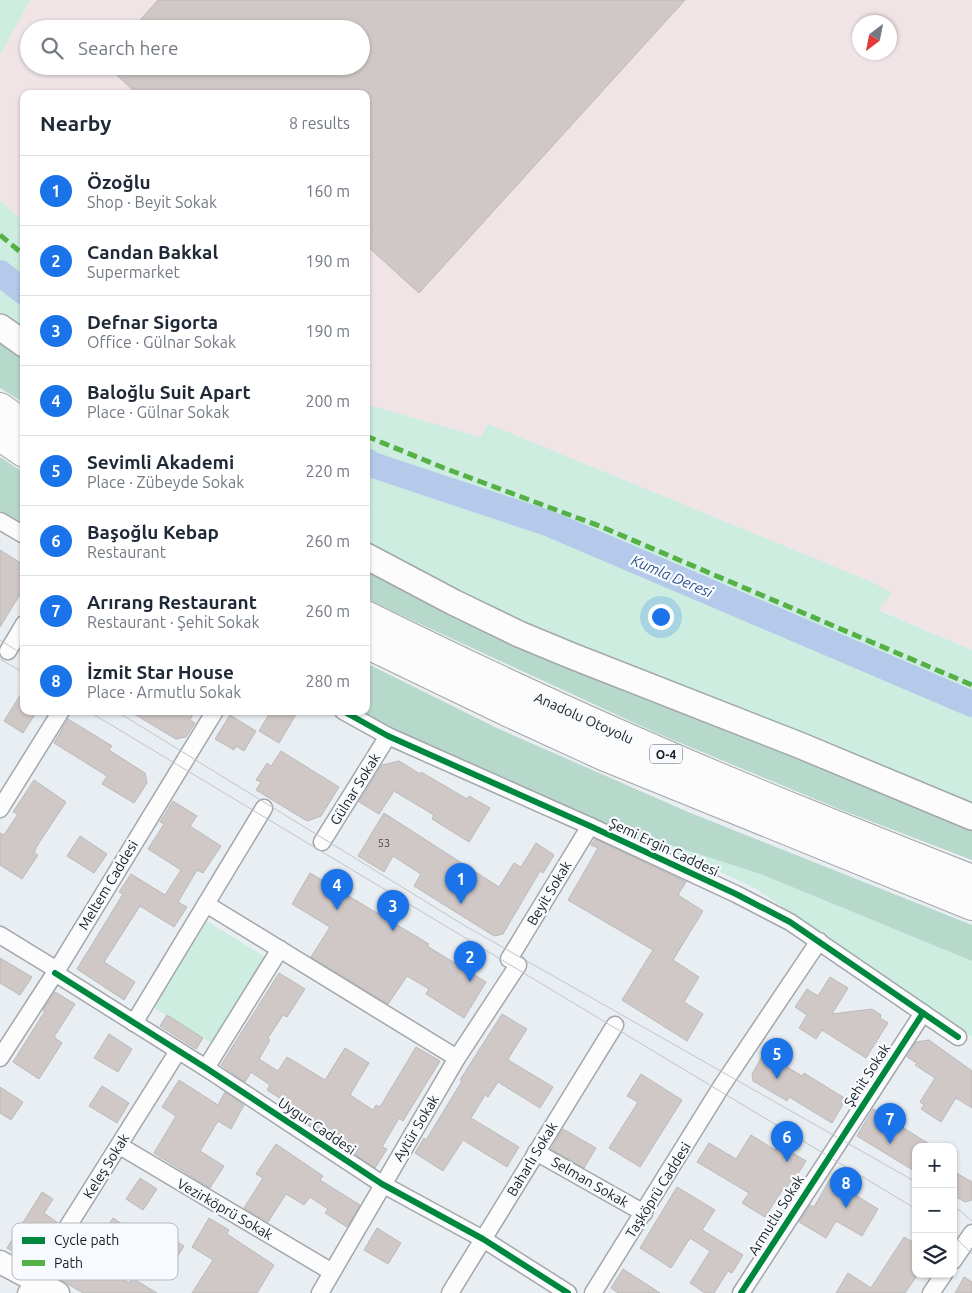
<!DOCTYPE html>
<html lang="en">
<head>
<meta charset="utf-8">
<style>
	:root { --surface:#fff; --page:#f6f6f7; --text:#1f2937; --muted:#747a83; --line:#e0e1e3; --accent:#1a73e8 }
	body { margin:0; font-family:Ubuntu,sans-serif; background:var(--page); color:var(--text) }
	.controls { position:absolute; right:15px; bottom:15px; display:grid; overflow:hidden; border-radius:10px; box-shadow:0 1px 4px #0004 }
	.controls button { width:45px; height:45px; display:grid; place-items:center; padding:0; border:0; border-bottom:1px solid var(--line); background:var(--surface); color:var(--text); font:25px sans-serif }
	.compass { position:absolute; left:852px; top:15px; width:45px; height:45px; border-radius:50%; background:var(--surface); box-shadow:0 1px 4px #0004; rotate:212deg }
	.you { position:absolute; left:660px; top:616px; width:18px; height:18px; margin:-12px; border:4px solid #fff; border-radius:50%; background:#1a73e8; box-shadow:0 0 0 8px #1a73e833 }
	.badge { display:grid; place-items:center; width:32px; height:32px; border-radius:50%; background:var(--accent); color:#fff; font-size:16px; font-weight:700 }
	.pin { position:absolute; translate:-50% -41px; filter:drop-shadow(0 1px 2px #0008) }
	.pin::after { content:''; position:absolute; top:26px; width:18px; height:15px; background:inherit; clip-path:polygon(0 0,100% 0,50% 100%) }
	.list { margin:0; padding:0; list-style:none }
	h2 { display:flex; justify-content:space-between; align-items:center; height:65px; margin:0; padding:0 20px; font-size:21px }
	h2 small { font-size:16px; font-weight:400; color:var(--muted) }
	.list li { display:grid; grid-template-columns:32px 1fr auto; gap:15px; align-items:center; box-sizing:border-box; height:70px; padding:0 20px; border-top:1px solid var(--line) }
	.list b { display:block; font-size:19px; white-space:nowrap }
	.list p { margin:0; font-size:16px; white-space:nowrap; color:var(--muted) }
	.list em { font-size:16px; font-style:normal; color:var(--muted) }
	.icon { flex:none; width:28px; height:28px; fill:none; stroke:currentColor; stroke-width:2; stroke-linecap:round; stroke-linejoin:round }
	.map { position:relative; flex:none; width:972px; height:1293px; overflow:hidden }
	.search { position:absolute; background:var(--surface); box-shadow:0 1px 4px #0004; left:20px; top:20px; width:350px; height:55px; display:flex; align-items:center; gap:12px; box-sizing:border-box; padding:0 18px; border-radius:28px; color:var(--muted); font-size:19px }
	.panel { position:absolute; background:var(--surface); box-shadow:0 1px 4px #0004; left:20px; top:90px; width:350px; height:625px; border-radius:10px }
	.map>svg:first-child { display:block }
	.industrial { fill:#f1e4e6; fill-rule:evenodd }
	.green { fill:#ccede0 }
	.forest { fill:#b7d9cb }
	.lines { fill:none; stroke-linecap:round; stroke-linejoin:round }
	.river { stroke:#b5caeb; stroke-width:26 }
	.building { fill:#d0c8c6; stroke:#bababb }
	.street-casing { stroke:#a3a6aa; stroke-width:19 }
	.secondary-casing { stroke:#a3a6aa; stroke-width:25 }
	.primary-casing { stroke:#a3a6aa; stroke-width:28 }
	.highway-casing { stroke:#a3a6aa; stroke-width:30 }
	.street { stroke:#fcfcfd; stroke-width:16 }
	.secondary { stroke:#fcfcfd; stroke-width:22 }
	.primary { stroke:#fcfcfd; stroke-width:25 }
	.highway { stroke:#fcfcfd; stroke-width:28 }
	.tram { stroke:#c3c4c6; stroke-width:1 }
	.quiet { stroke:#55b145; stroke-width:5; stroke-dasharray:10 5; stroke-linecap:butt }
	.cycleway-casing { stroke:#f7fbff; stroke-width:9 }
	.cycleway { stroke:#00873e; stroke-width:6 }
	.labels { text-anchor:middle; dominant-baseline:central; stroke-width:4.5; stroke-linejoin:round; paint-order:stroke }
	.number-label { font-size:11px; fill:#48484a }
	.shield { fill:#f7fbff; stroke:#5d6064; stroke-width:1 }
	.shield-label { font-size:12px; font-weight:bold; fill:#1b1e21 }
	.street-label { font-size:14px; fill:#1b1e21; stroke:#f7fbff }
	.water-label { font-size:15px; font-style:italic; fill:#32538b; stroke:#f7fbff }
	.key { fill:#f7fbff; stroke:#b5b9bc; stroke-width:1 }
	.key-label { font-size:14px; fill:#1b1e21 }
</style>
</head>
<body>
<div class="map">
<svg width="972" height="1293" viewBox="0 0 972 1293">
	<rect width="100%" height="100%" fill="#e9eef3"/>
	<path class="industrial" d="M30,0H972V650L878,609L892,593L872,582L488,424L480,437L366,404V94H24V223L0,200V55ZM860,22H890V52H860ZM29,29H361V66H29Z"/>
	<g class="green">
		<path d="M0,0H30L0,55Z"/>
		<path d="M0,200L24,223V328L0,312Z"/>
		<path d="M366,404L480,437L488,424L872,582L892,593L878,610L972,650V805L569,645L461,594L366,543Z"/>
		<path d="M600,822L763,875L972,961V1037L861,959L753,887L716,870Z"/>
		<path d="M207,921L265,957L211,1043L153,1007Z"/>
	</g>
	<g class="forest">
		<path d="M0,341L24,357V403L0,388Z"/>
		<path d="M0,457L24,473V526L0,511Z"/>
		<path d="M366,567L716,723L972,829V860L844,811L654,732L390,610L366,598Z"/>
		<path d="M366,663L499,729L688,812L972,925V961L763,875L600,822L392,731L356,711H366Z"/>
	</g>
	<g class="lines">
		<g class="river">
			<path d="M0,273L24,292"/>
			<path d="M366,461L373,465L550,524L972,704"/>
		</g>
	</g>
	<g class="building">
		<path d="M158,0H685L419,293L366,245V94H137L107,66H361V29H132Z"/>
		<path d="M0,550L24,565V588L0,627Z"/>
		<path d="M24,689V711H37L23,733L4,721Z"/>
		<path d="M129,711H195L190,720L195,723L186,737L176,739Z"/>
		<path d="M271,711H298L279,743L259,731Z"/>
		<path d="M230,715L256,731L244,751L236,746L234,750L215,739Z"/>
		<path d="M68,719L112,746L109,750L145,773L147,783L134,803L102,784L107,776L54,743Z"/>
		<path d="M281,751L339,787L321,816L307,821L256,790L261,782L256,780L267,763L271,766Z"/>
		<path d="M399,761L420,774L421,772L467,799L469,796L490,808L469,842L432,819L434,815L394,791L379,814L359,802L382,765Z"/>
		<path d="M34,780L66,802L37,846L34,853L38,855L22,879L0,865V833L4,835L18,814L13,812Z"/>
		<path d="M173,801L197,816L190,826L221,846L203,873L197,870L178,902L187,907L174,927L140,906L104,962L135,982L124,1000L77,969L123,894L119,892L131,874L165,895L181,870L148,849L164,824L160,822Z"/>
		<path d="M384,813L499,887L514,863L521,867L536,843L554,855L543,873L540,871L503,934L494,936L414,886L421,874L393,856L384,872L358,856Z"/>
		<path d="M80,836L107,854L94,873L67,856Z"/>
		<path d="M595,839L686,882L678,895L703,911L673,960L699,977L684,1002L703,1014L687,1041L622,1000L653,950L568,900L598,848L591,845Z"/>
		<path d="M310,873L429,944L427,946L486,982L464,1018L426,994L429,989L407,976L388,1004L311,957L330,927L292,904Z"/>
		<path d="M0,958L32,977L20,995L0,983Z"/>
		<path d="M279,973L305,989L287,1017L283,1015L268,1038L270,1040L259,1059L278,1071L287,1057L325,1080L345,1048L369,1063L350,1095L373,1110L376,1105L380,1107L416,1047L440,1061L403,1121L399,1118L382,1147L387,1149L375,1168L355,1154L358,1149L323,1129L322,1131L302,1119L305,1114L267,1090L270,1085L251,1072L245,1082L221,1065Z"/>
		<path d="M830,977L848,988L832,1014L872,1009L881,1015L880,1018L888,1023L866,1058L822,1030L816,1039L799,1028L807,1015L795,1007L807,989L818,996Z"/>
		<path d="M55,992L75,1004L54,1037L62,1043L39,1079L13,1062L45,1011L43,1010Z"/>
		<path d="M502,1014L527,1029L508,1059L510,1061L553,1087L540,1108L498,1082L488,1097L485,1095L471,1118L519,1147L507,1167L463,1140L443,1171L415,1153L424,1138L426,1140L462,1081L460,1080Z"/>
		<path d="M167,1015L203,1038L196,1049L160,1026Z"/>
		<path d="M109,1034L132,1049L118,1072L94,1058Z"/>
		<path d="M929,1040L972,1071V1108L956,1098L941,1122L921,1109L924,1105L920,1102L935,1078L915,1065L917,1063L907,1057L916,1042Z"/>
		<path d="M764,1053L802,1076L804,1073L846,1099L832,1123L789,1097L787,1101L753,1081L752,1074Z"/>
		<path d="M641,1074L682,1100L640,1167L609,1148L638,1102L627,1096Z"/>
		<path d="M179,1080L218,1105L225,1092L244,1105L231,1129L218,1121L200,1151L224,1166L210,1188L154,1153L176,1116L162,1107Z"/>
		<path d="M102,1086L129,1103L117,1123L89,1106Z"/>
		<path d="M0,1087L23,1102L11,1120L0,1113Z"/>
		<path d="M873,1109L934,1147H916V1172L857,1136Z"/>
		<path d="M563,1129L596,1148L584,1168L551,1149Z"/>
		<path d="M751,1135L775,1150L779,1145L806,1161L787,1192L783,1189L765,1217L742,1203L749,1193L697,1162L709,1143L736,1159Z"/>
		<path d="M276,1144L323,1176L320,1180L360,1205L347,1227L325,1213L328,1209L310,1197L304,1205L286,1194L268,1222L244,1208L263,1178L256,1174Z"/>
		<path d="M953,1171L972,1182V1200L965,1202L953,1195Z"/>
		<path d="M140,1178L157,1189L143,1210L126,1199Z"/>
		<path d="M830,1179L878,1209L862,1236L836,1221L826,1238L799,1222L810,1205L814,1207Z"/>
		<path d="M677,1187L715,1210L702,1230L743,1255L732,1273L728,1271L714,1293H705L690,1283L710,1251L690,1238L671,1268L640,1248Z"/>
		<path d="M42,1192L53,1199L44,1213L58,1223L50,1236L43,1232L27,1260L7,1248Z"/>
		<path d="M113,1218L131,1230L106,1269L129,1283L132,1278L157,1293H83L51,1274L75,1234L79,1237L81,1233L97,1243Z"/>
		<path d="M209,1218L229,1230L227,1234L274,1265L257,1293H192L213,1260L192,1247Z"/>
		<path d="M377,1228L401,1243L388,1264L364,1250Z"/>
		<path d="M165,1234L184,1246L168,1272L149,1260Z"/>
		<path d="M904,1237L916,1244V1277L905,1293H836L848,1273L871,1288Z"/>
		<path d="M623,1269L660,1293H618L611,1288Z"/>
		<path d="M964,1277L972,1282V1293H955Z"/>
	</g>
	<g class="lines">
		<g class="street-casing">
			<g id="street">
				<path d="M0,521L24,535"/>
				<path d="M8,651L24,624"/>
				<path d="M343,711L388,736L590,826L736,894L790,922L958,1037"/>
				<path d="M0,809L61,711"/>
				<path d="M322,842L388,736"/>
				<path d="M206,904L457,1058"/>
				<path d="M0,935L57,970"/>
				<path d="M509,959L590,826"/>
				<path d="M55,973L206,1068L382,1184L483,1239L568,1293"/>
				<path d="M134,1023L264,808"/>
				<path d="M0,1058L57,970L215,711"/>
				<path d="M206,1068L280,949"/>
				<path d="M120,1146L332,1272"/>
				<path d="M536,1152L644,1213"/>
				<path d="M953,1261L972,1233"/>
				<path d="M26,1293L178,1051"/>
				<path d="M320,1293L457,1058L518,965"/>
				<path d="M450,1293L615,1025"/>
				<path d="M593,1293L721,1087L819,941"/>
				<path d="M741,1293L923,1013"/>
				<path d="M931,1293L944,1274"/>
			</g>
		</g>
		<g class="secondary-casing">
			<path id="secondary" d="M0,1262L58,1293"/>
		</g>
		<g class="primary-casing">
			<g id="primary">
				<path d="M0,327L24,344"/>
				<path d="M366,556L453,602L519,634L572,656L799,745L972,817"/>
			</g>
		</g>
		<g class="highway-casing">
			<g id="highway">
				<path d="M0,407L24,424"/>
				<path d="M0,437L24,453"/>
				<path d="M366,615C459,661 552,705 647,746C754,793 863,836 972,879"/>
				<path d="M366,644L507,712L603,756L972,906"/>
			</g>
		</g>
		<use href="#street" class="street"/>
		<use href="#secondary" class="secondary"/>
		<use href="#primary" class="primary"/>
		<use href="#highway" class="highway"/>
		<g class="tram">
			<path d="M0,640L24,655"/>
			<path d="M0,659L24,673"/>
			<path d="M88,711L916,1209"/>
			<path d="M116,711L467,927L916,1182"/>
			<path d="M953,1205L972,1221"/>
			<path d="M953,1235L972,1254"/>
		</g>
		<g class="quiet">
			<path d="M0,235L24,255"/>
			<path d="M366,436L444,468L602,527L972,685"/>
		</g>
		<g class="cycleway-casing">
			<g id="cycleway">
				<path d="M343,711L388,736L590,826L736,894L790,922L958,1037"/>
				<path d="M55,973L206,1068L382,1184L483,1239L568,1293"/>
				<path d="M741,1293L923,1013"/>
			</g>
		</g>
		<use href="#cycleway" class="cycleway"/>
	</g>
	<g class="labels">
		<g class="number-label">
			<text x="384" y="843">53</text>
		</g>
		<rect class="shield" x="650" y="744.5" width="32" height="19" rx="4"/>
		<g class="shield-label">
			<text x="666" y="754">O-4</text>
		</g>
		<g class="street-label">
			<text transform="translate(584 718) rotate(24)">Anadolu Otoyolu</text>
			<text transform="translate(355 789) rotate(-58)">Gülnar Sokak</text>
			<text transform="translate(664 847) rotate(25)">Şemi Ergin Caddesi</text>
			<text transform="translate(108 885) rotate(-59)">Meltem Caddesi</text>
			<text transform="translate(549 893) rotate(-59)">Beyit Sokak</text>
			<text transform="translate(867 1075) rotate(-57)">Şehit Sokak</text>
			<text transform="translate(317 1126) rotate(34)">Uygur Caddesi</text>
			<text transform="translate(416 1128) rotate(-59)">Aytür Sokak</text>
			<text transform="translate(532 1159) rotate(-59)">Baharlı Sokak</text>
			<text transform="translate(106 1166) rotate(-58)">Keleş Sokak</text>
			<text transform="translate(590 1182) rotate(30)">Selman Sokak</text>
			<text transform="translate(658 1190) rotate(-58)">Taşköprü Caddesi</text>
			<text transform="translate(225 1209) rotate(30)">Vezirköprü Sokak</text>
			<text transform="translate(776 1215) rotate(-58)">Armutlu Sokak</text>
		</g>
		<g class="water-label">
			<text transform="translate(672 576) rotate(23)">Kumla Deresi</text>
		</g>
	</g>
	<rect x="12" y="1223" width="166" height="57" rx="8" class="key"/>
	<rect x="22" y="1237" width="23" height="7" fill="#00873e"/>
	<rect x="22" y="1260" width="23" height="6" fill="#55b145"/>
	<g class="key-label">
		<text x="54" y="1245">Cycle path</text>
		<text x="54" y="1268">Path</text>
	</g>
</svg>
<div class="controls">
<button>+</button>
<button>−</button>
<button><svg class="icon" aria-label="layers" viewBox="0 0 24 24"><path d="M12 4l9 5-9 5-9-5zM3 14l9 5 9-5"/></svg></button>
</div>
<svg class="compass" viewBox="-18 -18 36 36"><path d="M0-13l5 13h-10z" fill="#e53935"/><path d="M0 13l5-13h-10z" fill="#747a83"/></svg>
<div class="you"></div>
<div class="pin badge" style="left:461px;top:904px">1</div>
<div class="pin badge" style="left:470px;top:982px">2</div>
<div class="pin badge" style="left:393px;top:931px">3</div>
<div class="pin badge" style="left:337px;top:910px">4</div>
<div class="pin badge" style="left:777px;top:1079px">5</div>
<div class="pin badge" style="left:787px;top:1162px">6</div>
<div class="pin badge" style="left:890px;top:1144px">7</div>
<div class="pin badge" style="left:846px;top:1208px">8</div>
<div class="search"><svg class="icon" aria-label="search" viewBox="0 0 24 24"><circle cx="10" cy="10" r="6"/><path d="M15 15l6 6"/></svg>Search here</div>
<section class="panel">
<h2>Nearby<small>8 results</small></h2>
<ul class="list">
<li><span class="badge">1</span><div><b>Özoğlu</b><p>Shop · Beyit Sokak</p></div><em>160 m</em></li>
<li><span class="badge">2</span><div><b>Candan Bakkal</b><p>Supermarket</p></div><em>190 m</em></li>
<li><span class="badge">3</span><div><b>Defnar Sigorta</b><p>Office · Gülnar Sokak</p></div><em>190 m</em></li>
<li><span class="badge">4</span><div><b>Baloğlu Suit Apart</b><p>Place · Gülnar Sokak</p></div><em>200 m</em></li>
<li><span class="badge">5</span><div><b>Sevimli Akademi</b><p>Place · Zübeyde Sokak</p></div><em>220 m</em></li>
<li><span class="badge">6</span><div><b>Başoğlu Kebap</b><p>Restaurant</p></div><em>260 m</em></li>
<li><span class="badge">7</span><div><b>Arırang Restaurant</b><p>Restaurant · Şehit Sokak</p></div><em>260 m</em></li>
<li><span class="badge">8</span><div><b>İzmit Star House</b><p>Place · Armutlu Sokak</p></div><em>280 m</em></li>
</ul>
</section>
</div>
</body>
</html>
